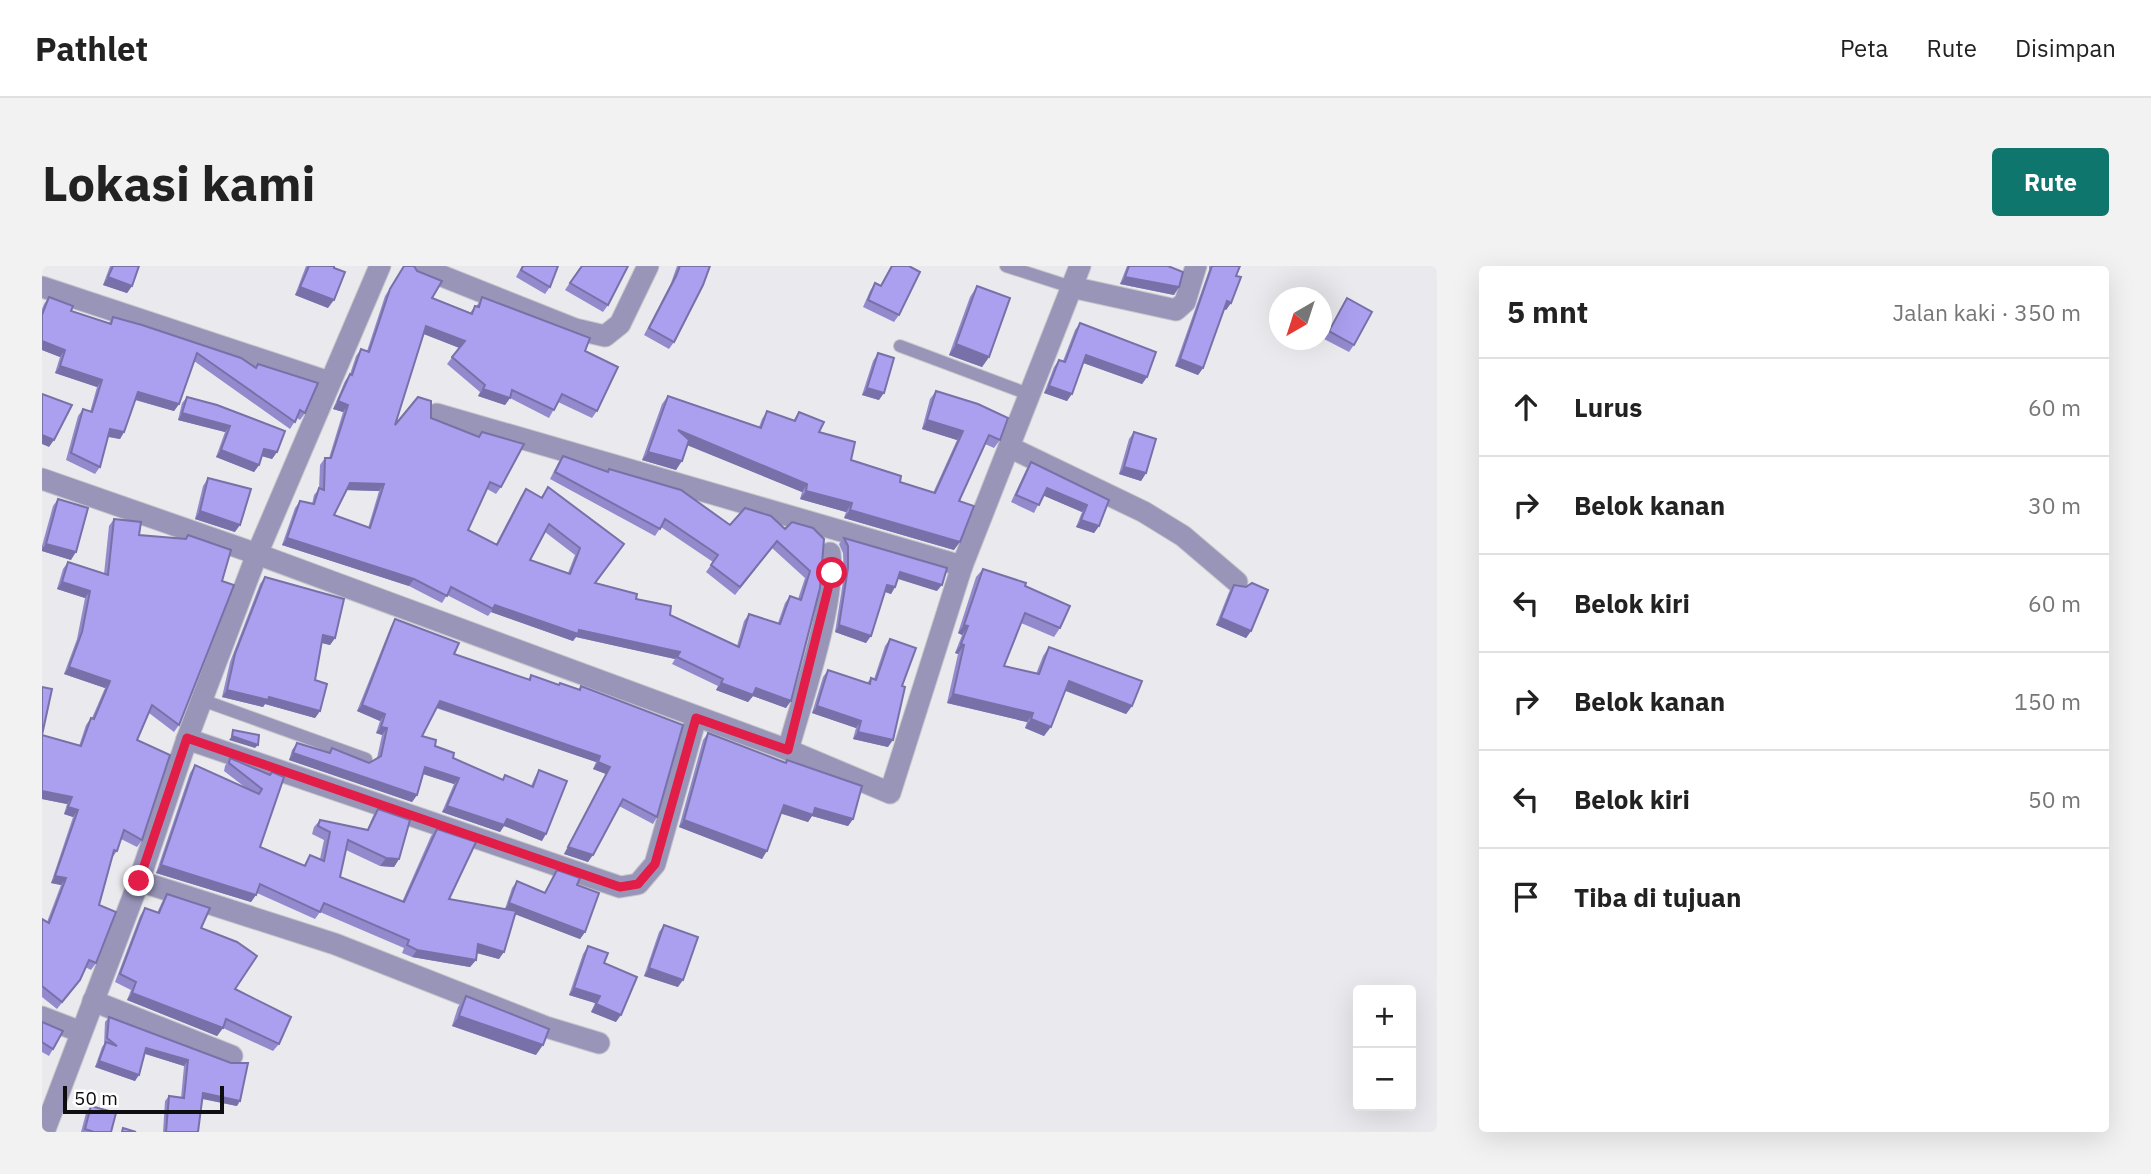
<!DOCTYPE html>
<html lang="id">
<head>
<meta charset="utf-8">
<style>
	:root { --surface:#fff; --page:#f2f2f2; --text:#222; --muted:#767676; --line:#e0e0e0; --accent:#0f766e }
	body { margin:0; font-family:"IBM Plex Sans",sans-serif; background:var(--page); color:var(--text) }
	.controls { position:absolute; right:21px; bottom:21px; display:grid; overflow:hidden; border-radius:7px; box-shadow:0 7px 28px #0002 }
	.controls button { width:63px; height:63px; display:grid; place-items:center; padding:0; border:0; border-bottom:2px solid var(--line); background:var(--surface); color:var(--text); font:35px sans-serif }
	.compass { position:absolute; left:1227px; top:21px; width:63px; height:63px; border-radius:50%; background:var(--surface); box-shadow:0 7px 28px #0002; rotate:219deg }
	.scale { position:absolute; left:21px; bottom:18px; width:161px; box-sizing:border-box; padding-left:7px; border:4px solid #0e0e10; border-top:0; font-size:19px; line-height:24px; white-space:nowrap; color:#0e0e10; -webkit-text-stroke:5px #fff; paint-order:stroke }
	.stop { position:absolute; width:21px; height:21px; margin:-16px; border:5px solid #e11d48; border-radius:50%; background:#fff }
	.stop.end { background:#e11d48; border-color:#fff; box-shadow:0 2px 7px #0008 }
	.list { margin:0; padding:0; list-style:none }
	h2 { display:flex; justify-content:space-between; align-items:center; height:91px; margin:0; padding:0 28px; font-size:30px }
	h2 small { font-size:23px; font-weight:400; color:var(--muted) }
	.list li { display:grid; grid-template-columns:46px 1fr auto; gap:21px; align-items:center; box-sizing:border-box; height:98px; padding:0 28px; border-top:2px solid var(--line) }
	.list b { display:block; font-size:26px; white-space:nowrap }
	.list em { font-size:23px; font-style:normal; color:var(--muted) }
	.icon { flex:none; width:38px; height:38px; fill:none; stroke:currentColor; stroke-width:2; stroke-linecap:round; stroke-linejoin:round }
	.map { position:relative; flex:none; width:1395px; height:866px; overflow:hidden; border-radius:7px }
	header { display:flex; align-items:center; gap:42px; box-sizing:border-box; height:98px; padding:0 35px; background:var(--surface); border-bottom:2px solid var(--line) }
	header strong { font-size:33px }
	nav { display:flex; gap:38px; margin-inline-start:auto; font-size:24px }
	.intro { display:flex; align-items:center; justify-content:space-between; box-sizing:border-box; height:168px; padding:0 42px }
	h1 { margin:0; font-size:49px }
	.button { padding:18px 32px; border-radius:7px; background:var(--accent); color:#fff; font-size:24px; font-weight:700 }
	main { display:flex; gap:42px; padding:0 42px }
	aside { flex:1; background:var(--surface); border-radius:7px; box-shadow:0 7px 28px #0002 }
	.map>svg:first-child { display:block }
	.lines { fill:none; stroke-linecap:round; stroke-linejoin:round }
	.lane-casing { stroke:#c6c6ca; stroke-width:14 }
	.street-casing { stroke:#c6c6ca; stroke-width:23 }
	.lane { stroke:#9995b9; stroke-width:12 }
	.street { stroke:#9995b9; stroke-width:21 }
	.wall { fill:#938ace; fill-rule:evenodd }
	.shaded-wall { fill:#7870a8 }
	.building { fill:#aba0f0; stroke:#7870a8; stroke-width:2; fill-rule:evenodd }
	.route { stroke:#e11d48; stroke-width:9 }
</style>
</head>
<body>
<header>
<strong>Pathlet</strong>
<nav><a>Peta</a><a>Rute</a><a>Disimpan</a></nav>
</header>
<div class="intro"><h1>Lokasi kami</h1><a class="button">Rute</a></div>
<main>
<div class="map">
<svg width="1395" height="866" viewBox="0 0 1395 866">
	<rect width="100%" height="100%" fill="#e9e9ee"/>
	<g class="lines">
		<g class="lane-casing">
			<g id="lane">
				<path d="M964,0L1029,21"/>
				<path d="M858,80L989,129"/>
				<path d="M160,434L324,493"/>
			</g>
		</g>
		<g class="street-casing">
			<g id="street">
				<path d="M375,0L533,63L563,70L578,58L606,0"/>
				<path d="M0,21L287,116"/>
				<path d="M1029,21L1134,44L1143,36L1154,0"/>
				<path d="M395,148L920,300"/>
				<path d="M967,181L1102,246L1141,270L1195,316"/>
				<path d="M0,213L215,288L746,484L848,527L920,300L1038,0"/>
				<path d="M145,473L578,621L596,618L613,598L654,452"/>
				<path d="M746,484C760,433 794,336 788,287"/>
				<path d="M97,615L293,678L504,761L557,777"/>
				<path d="M51,735L190,790"/>
				<path d="M0,751L39,766"/>
				<path d="M2,866L97,615L145,473L215,288L338,0"/>
			</g>
		</g>
		<use href="#lane" class="lane"/>
		<use href="#street" class="street"/>
	</g>
	<g class="wall">
		<path d="M68,0H97L90,20L85,27L61,19Z"/>
		<path d="M264,0H292L286,42L253,29Z"/>
		<path d="M362,0H372L390,32L428,47L433,40L434,41L440,31L543,85L555,145L550,152L516,136L507,152L468,132L463,139L436,130L438,126L405,98L417,82L382,68L353,159L389,152L437,171L440,166L459,221L454,228L445,223L426,264L454,278L479,230L484,223L499,231L506,221L582,278L553,317L594,333L695,380L702,355L707,348L736,357L743,337L748,330L756,333L763,312L730,282L693,329L664,306L671,296L619,261L613,270L508,213L516,197L521,190L688,259L743,263L782,273L744,442L711,430L706,436L674,424L676,420L630,398L633,393L534,371L531,375L449,346L446,350L405,329L400,337L367,320L240,279L253,242L258,235L270,238L272,229L277,223L278,199L283,192H287L301,146L291,143L303,115L308,108L314,90L319,83L325,85L343,30ZM304,224L337,225L326,262L292,249ZM503,266L533,289L526,307L488,294Z"/>
		<path d="M480,0H516L508,21L503,28L474,11Z"/>
		<path d="M539,0L582,6L566,39L561,46L523,24Z"/>
		<path d="M635,0H668L632,76L627,83L602,69L629,17Z"/>
		<path d="M849,0H867L857,49L852,56L821,41L828,25L833,17L838,20Z"/>
		<path d="M1085,0H1126L1132,29L1078,18Z"/>
		<path d="M1167,0H1198L1194,10L1189,37L1184,44L1182,43L1161,102L1156,109L1133,100L1167,4Z"/>
		<path d="M935,20L947,91L940,101L907,89L928,31Z"/>
		<path d="M7,31L29,45L67,57L71,51L213,102L216,98L263,147L258,154L255,152L248,163L152,95L137,138L132,145L93,134L82,166L78,173L66,171L58,201L53,208L24,194L36,150L41,143L48,146L55,121L13,107L18,91L0,84V43L2,38Z"/>
		<path d="M1305,32L1312,79L1307,86L1282,73Z"/>
		<path d="M1038,57L1105,111L1100,118L1041,97L1025,135L1002,127L1012,101L1017,94L1021,95L1033,64Z"/>
		<path d="M836,87L837,134L820,129L831,95Z"/>
		<path d="M894,125L958,174L952,182L943,178L917,235L912,284L802,252L804,246L758,233L760,226L646,179L634,204L600,194L620,138L626,130L717,161L720,153L725,145L751,155L757,146L777,166L809,194L858,216L891,227L915,174L880,163L888,133Z"/>
		<path d="M145,131L235,186L230,193L219,190L217,199L212,206L174,191L183,166L136,154L140,137Z"/>
		<path d="M1092,166L1104,207L1099,215L1077,208L1087,173Z"/>
		<path d="M989,196L1067,234L1057,260L1052,267L1034,261L1040,246L1001,229L992,247L969,236L984,204Z"/>
		<path d="M166,212L193,266L153,253L161,220Z"/>
		<path d="M16,233L29,294L0,285V280L11,240Z"/>
		<path d="M72,253L97,269L143,273L146,269L180,315L137,459L132,466L107,447L95,474L100,574L95,581L79,573L75,585L70,592L57,639L54,697L49,704L43,701L38,714L15,743L0,731V653L5,656L19,619L9,617L31,551L22,548L25,538L0,533V469L37,480L44,459L49,452H50L63,422L22,408L35,373L43,332L15,323L21,303L26,296L62,308L67,260Z"/>
		<path d="M802,272L895,325L856,313L853,321L849,328L843,326L824,377L793,366L802,309L801,287L797,278Z"/>
		<path d="M941,303L983,320L1018,362L1012,371L979,357L962,400L994,408L1001,390L1007,381L1090,440L1084,448L1023,424L1002,470L983,462L985,456L905,437L916,388L913,387L920,369L916,367L934,311Z"/>
		<path d="M223,311L293,372L288,379L280,377L273,414L278,445L273,452L223,438L221,441L180,431L188,396L218,318Z"/>
		<path d="M1192,319L1209,365L1204,372L1174,359L1187,326Z"/>
		<path d="M353,353L412,388L486,414L489,409L517,419L518,417L537,423L539,420L615,551L611,558L577,540L546,596L522,588L564,508L551,503L554,496L394,442L380,470L393,480L411,492L460,514L463,509L489,520L493,511L497,504L500,575L462,560L458,566L400,546L412,518L381,508L375,529L370,536L247,494L250,484L255,477L286,487L290,482L327,497L335,492L340,469L334,467L338,455L315,445L349,360Z"/>
		<path d="M848,373L860,420L846,481L811,473L814,462L770,447L781,411L786,404L825,417L829,412L832,413L843,380Z"/>
		<path d="M666,467L743,497L745,494L811,553L806,560L770,550L766,556L739,547L720,593L637,561L661,474Z"/>
		<path d="M188,492L228,509L218,581L262,599L268,589L278,593L282,574L270,568L272,561L278,554L325,564L331,550L336,543L357,593L352,601L338,600L304,584L298,611L360,636L389,570L395,563L407,633L463,643L470,622L475,615L502,627L515,604L535,619L543,666L538,673L473,648L457,693L435,687L434,694L428,701L370,691L360,687L362,682L278,646L273,653L215,627L209,636L114,607L148,507L153,499L204,522L182,505L183,500Z"/>
		<path d="M125,628L159,662L193,723L237,778L231,785L181,762L175,770L85,734L89,724L73,716L98,650L103,642L115,647L120,636Z"/>
		<path d="M622,659L636,721L602,710L617,666Z"/>
		<path d="M546,680L562,697L574,756L549,746L553,737L527,729L541,688Z"/>
		<path d="M424,730L494,789L410,760L416,741Z"/>
		<path d="M67,751L189,797L195,840L160,833L156,866H121L123,835L127,830L139,832L142,800L103,788L93,815L53,801L60,781L62,778L63,756Z"/>
		<path d="M0,756L11,783L7,790L0,786Z"/>
		<path d="M49,840L69,866H39L44,847Z"/>
	</g>
	<g class="shaded-wall">
		<path d="M66,11L90,20L85,27L61,19Z"/>
		<path d="M1083,11L1137,21L1132,29L1078,18Z"/>
		<path d="M258,21L292,34L286,42L253,29Z"/>
		<path d="M1185,35L1189,37L1184,44L1180,42Z"/>
		<path d="M384,60L423,75L418,82L379,67Z"/>
		<path d="M0,75L23,84L18,91L0,84Z"/>
		<path d="M914,78L947,91L940,101L907,89Z"/>
		<path d="M1044,89L1105,111L1100,118L1039,96Z"/>
		<path d="M1138,93L1161,102L1156,109L1133,100Z"/>
		<path d="M18,100L60,114L55,121L13,107Z"/>
		<path d="M1007,120L1030,128L1025,135L1002,127Z"/>
		<path d="M825,122L842,127L837,134L820,129Z"/>
		<path d="M441,123L468,132L463,139L436,130Z"/>
		<path d="M96,126L137,138L132,145L91,133Z"/>
		<path d="M296,135L306,139L301,146L291,143Z"/>
		<path d="M140,147L188,160L183,166L136,154Z"/>
		<path d="M885,154L921,165L915,174L880,163Z"/>
		<path d="M68,163L82,166L78,173L63,170Z"/>
		<path d="M636,164L765,218L760,226L630,173Z"/>
		<path d="M0,169L12,174L7,181L0,178Z"/>
		<path d="M222,183L235,186L230,193L217,189Z"/>
		<path d="M179,184L217,199L212,206L174,191Z"/>
		<path d="M606,186L640,195L634,204L600,194Z"/>
		<path d="M1082,201L1104,207L1099,215L1077,208Z"/>
		<path d="M308,217L342,218L337,225L303,224Z"/>
		<path d="M1005,222L1045,239L1040,246L1000,229Z"/>
		<path d="M764,225L810,237L804,246L758,233Z"/>
		<path d="M808,244L918,276L912,284L802,252Z"/>
		<path d="M158,245L198,259L193,266L153,253Z"/>
		<path d="M1039,254L1057,260L1052,267L1034,261Z"/>
		<path d="M245,272L372,313L367,320L240,279Z"/>
		<path d="M4,278L34,286L29,294L0,285V283Z"/>
		<path d="M858,306L900,319L895,325L854,312Z"/>
		<path d="M20,316L48,325L43,332L15,323Z"/>
		<path d="M845,319L853,321L849,328L841,325Z"/>
		<path d="M453,339L537,364L638,386L633,393L534,371L531,375L449,346Z"/>
		<path d="M1179,352L1209,365L1204,372L1174,359Z"/>
		<path d="M797,359L829,370L824,377L793,366Z"/>
		<path d="M922,359L926,360L920,369L916,367Z"/>
		<path d="M281,369L293,372L288,379L276,376Z"/>
		<path d="M919,378L922,379L916,388L913,387Z"/>
		<path d="M27,401L68,415L63,422L22,408Z"/>
		<path d="M1027,415L1090,440L1084,448L1021,424Z"/>
		<path d="M679,417L714,422L749,435L744,442L711,430L706,436L674,424Z"/>
		<path d="M185,424L227,431L278,445L273,452L223,438L221,441L180,431Z"/>
		<path d="M911,428L991,447L985,456L905,437Z"/>
		<path d="M398,435L558,490L554,496L393,441Z"/>
		<path d="M320,439L343,448L338,455L315,445Z"/>
		<path d="M775,440L819,455L814,462L770,447Z"/>
		<path d="M989,453L1009,461L1002,470L983,462Z"/>
		<path d="M339,461L345,462L340,469L334,467Z"/>
		<path d="M816,466L851,474L846,481L811,473Z"/>
		<path d="M190,470L216,479L213,482L187,474Z"/>
		<path d="M251,487L375,529L370,536L247,494Z"/>
		<path d="M556,496L568,501L564,508L551,503Z"/>
		<path d="M383,501L417,512L412,518L378,507Z"/>
		<path d="M0,525L30,531L25,538L0,533Z"/>
		<path d="M742,539L773,542L811,553L806,560L770,550L766,556L737,547Z"/>
		<path d="M405,540L465,553L504,568L500,575L462,560L458,566L400,546Z"/>
		<path d="M26,541L36,544L31,551L22,548Z"/>
		<path d="M642,554L725,585L720,593L637,561Z"/>
		<path d="M526,581L551,589L546,596L522,588Z"/>
		<path d="M344,592L357,593L352,601L338,600Z"/>
		<path d="M119,599L214,629L209,636L114,607Z"/>
		<path d="M13,610L24,612L19,619L9,617Z"/>
		<path d="M467,637L543,666L538,673L462,644Z"/>
		<path d="M436,678L462,686L457,693L431,686Z"/>
		<path d="M375,684L434,694L428,701L370,691Z"/>
		<path d="M607,702L641,714L636,721L602,710Z"/>
		<path d="M532,722L558,730L553,737L527,729Z"/>
		<path d="M90,727L181,762L175,770L85,734Z"/>
		<path d="M554,738L579,749L574,756L549,746Z"/>
		<path d="M417,750L501,779L494,789L410,760Z"/>
		<path d="M104,782L146,794L142,800L101,787Z"/>
		<path d="M57,795L97,809L93,815L53,801Z"/>
		<path d="M161,827L198,835L195,840L157,832Z"/>
	</g>
	<g class="building">
		<path d="M71,0H97L90,20L66,11Z"/>
		<path d="M267,0H292V2L303,6L292,34L258,21Z"/>
		<path d="M362,0H372L375,5L400,15L390,32L430,48L433,40L437,41L440,31L548,72L543,85L576,101L555,145L520,128L512,144L470,124L468,132L441,123L443,119L410,91L423,75L384,60L353,159L376,131L389,135V152L437,171L440,166L482,178L459,221L448,216L426,264L455,279L484,223L500,232L506,221L582,278L553,317L595,328L594,333L629,340L628,349L697,381L707,348L738,358L748,330L759,334L768,305L735,275L698,321L669,299L676,289L623,253L618,263L513,206L521,190L566,206L567,203L639,224L688,259L703,242L729,250L743,263L750,256L771,262L782,273L778,322L749,435L714,422L711,429L679,417L681,413L635,391L638,386L537,364L536,368L453,339L451,343L409,321L405,330L372,313L245,272L258,235L272,238L277,222L282,224L283,192H289L306,139L296,135L308,108L310,109L319,83L327,86L348,23ZM308,217L342,218L328,262L292,249ZM507,258L538,282L528,308L488,294Z"/>
		<path d="M481,0H516L508,21L479,4Z"/>
		<path d="M540,0H586L566,39L528,17Z"/>
		<path d="M638,0H668L661,19L632,76L607,62L634,10Z"/>
		<path d="M850,0H867L878,6L857,49L826,34L833,17L839,20Z"/>
		<path d="M1087,0H1126L1141,6L1137,21L1083,11Z"/>
		<path d="M1170,0H1198L1194,10L1199,11L1189,37L1185,35L1161,102L1138,93Z"/>
		<path d="M935,20L968,32L947,91L914,78Z"/>
		<path d="M7,31L31,40L29,45L69,58L71,51L100,59L199,92L214,102L216,98L276,117L263,147L258,144L253,156L155,87L137,138L96,126L82,166L68,163L58,201L29,187L41,143L50,146L60,114L18,100L23,84L0,75V49Z"/>
		<path d="M1305,32L1330,46L1312,79L1287,65Z"/>
		<path d="M1038,57L1114,86L1105,111L1044,89L1030,128L1007,120L1017,94L1023,96Z"/>
		<path d="M836,87L852,92L842,127L825,122Z"/>
		<path d="M894,125L936,138L966,152L958,174L947,169L917,235L932,240L918,276L808,244L810,237L764,225L765,218L636,164L647,174L640,195L606,186L626,130L719,162L725,145L753,155L757,146L782,156L777,166L813,176L809,194L859,210L858,216L893,227L921,165L885,154Z"/>
		<path d="M0,128L30,139L12,174L0,169Z"/>
		<path d="M145,131L175,139L243,165L235,186L222,183L217,199L179,184L188,160L140,147Z"/>
		<path d="M1092,166L1114,173L1104,207L1082,201Z"/>
		<path d="M989,196L1067,234L1057,260L1039,254L1045,239L1005,222L997,239L974,229Z"/>
		<path d="M166,212L209,223L198,259L158,245Z"/>
		<path d="M16,233L46,242L34,286L4,278Z"/>
		<path d="M72,253L99,256L97,269L144,273L146,269L189,284L180,315L192,319L137,459L110,439L95,474L128,489L100,574L82,564L75,585L72,584L57,639L74,646L54,697L47,694L38,714L20,736L0,720V653L7,657L24,612L13,610L36,544L26,541L30,531L0,525V469L39,480L49,452L52,453L68,415L27,401L40,366L48,325L20,316L26,296L66,309Z"/>
		<path d="M802,272L905,302L900,319L858,306L853,321L845,319L829,370L797,359L806,302V280Z"/>
		<path d="M941,303L984,317L983,320L1028,340L1018,362L983,347L962,400L997,408L1007,381L1100,415L1090,440L1027,415L1009,461L989,453L991,447L911,428L922,379L919,378L926,360L922,359Z"/>
		<path d="M223,311L302,333L293,372L281,369L273,414L285,418L278,445L227,431L226,434L185,424L193,388Z"/>
		<path d="M1210,317L1226,324L1209,365L1179,352L1192,319L1204,321Z"/>
		<path d="M353,353L417,377L412,388L488,414L489,409L517,419L518,417L538,424L539,420L641,459L615,551L581,533L551,589L526,581L568,501L556,496L558,490L398,435L380,470L394,474L393,480L412,487L411,492L461,514L463,509L491,521L497,504L525,515L504,568L465,553L462,559L405,540L417,512L383,501L375,529L251,487L255,477L288,487L290,482L327,497L339,490L345,462L339,461L343,448L320,439Z"/>
		<path d="M848,373L874,382L860,420L863,421L851,474L816,466L819,455L775,440L786,404L828,418L829,412L834,414Z"/>
		<path d="M0,421L10,423L0,469Z"/>
		<path d="M191,464L217,469L216,479L190,470Z"/>
		<path d="M666,467L744,497L745,494L820,520L811,553L773,542L771,549L742,539L725,585L642,554Z"/>
		<path d="M188,492L228,509L230,506L242,511L218,581L263,600L268,589L282,595L288,566L276,560L278,554L326,564L336,543L368,554L357,593L344,592L306,574L298,611L362,636L395,563L434,576L407,633L474,645L462,686L436,678L434,694L375,684L365,679L367,674L282,637L278,646L218,618L214,629L119,599L153,499L217,528L220,523L187,497Z"/>
		<path d="M515,604L538,612L535,619L557,627L543,666L467,637L475,615L503,627Z"/>
		<path d="M125,628L168,642L159,662L195,676L215,690L193,723L249,751L237,778L184,753L181,762L90,727L94,716L78,708L103,642L117,647Z"/>
		<path d="M622,659L656,671L641,714L607,702Z"/>
		<path d="M546,680L566,687L562,697L595,711L579,749L554,738L558,730L532,722Z"/>
		<path d="M424,730L507,763L501,779L417,750Z"/>
		<path d="M67,751L189,797H206L198,835L161,827L156,866H124L127,830L142,832L146,794L104,782L97,809L57,795L64,776L75,780L65,772Z"/>
		<path d="M0,756L21,765L11,783L0,776Z"/>
		<path d="M49,840L74,847L69,866H52L43,863Z"/>
		<path d="M81,862L94,866H80Z"/>
	</g>
	<g class="lines">
		<path class="route" d="M97,615L145,472L578,621L596,618L613,598L654,452L746,484L790,307"/>
	</g>
</svg>
<div class="controls">
<button>+</button>
<button>−</button>
</div>
<svg class="compass" viewBox="-18 -18 36 36"><path d="M0-13l5 13h-10z" fill="#e53935"/><path d="M0 13l5-13h-10z" fill="#767676"/></svg>
<div class="scale">50 m</div>
<div class="stop" style="left:790px;top:307px"></div>
<div class="stop end" style="left:97px;top:615px"></div>
</div>
<aside>
<h2>5 mnt<small>Jalan kaki · 350 m</small></h2>
<ul class="list">
<li><svg class="icon" aria-label="ahead" viewBox="0 0 24 24"><path d="M12 20V5M6 11l6-6 6 6"/></svg><div><b>Lurus</b></div><em>60 m</em></li>
<li><svg class="icon" aria-label="right" viewBox="0 0 24 24"><path d="M7 20v-9h11M14 6l5 5-5 5"/></svg><div><b>Belok kanan</b></div><em>30 m</em></li>
<li><svg class="icon" aria-label="left" viewBox="0 0 24 24"><path d="M17 20v-9H6M10 6l-5 5 5 5"/></svg><div><b>Belok kiri</b></div><em>60 m</em></li>
<li><svg class="icon" aria-label="right" viewBox="0 0 24 24"><path d="M7 20v-9h11M14 6l5 5-5 5"/></svg><div><b>Belok kanan</b></div><em>150 m</em></li>
<li><svg class="icon" aria-label="left" viewBox="0 0 24 24"><path d="M17 20v-9H6M10 6l-5 5 5 5"/></svg><div><b>Belok kiri</b></div><em>50 m</em></li>
<li><svg class="icon" aria-label="arrive" viewBox="0 0 24 24"><path d="M6 21V4h12l-3 4 3 4H6"/></svg><div><b>Tiba di tujuan</b></div></li>
</ul>
</aside>
</main>
</body>
</html>
